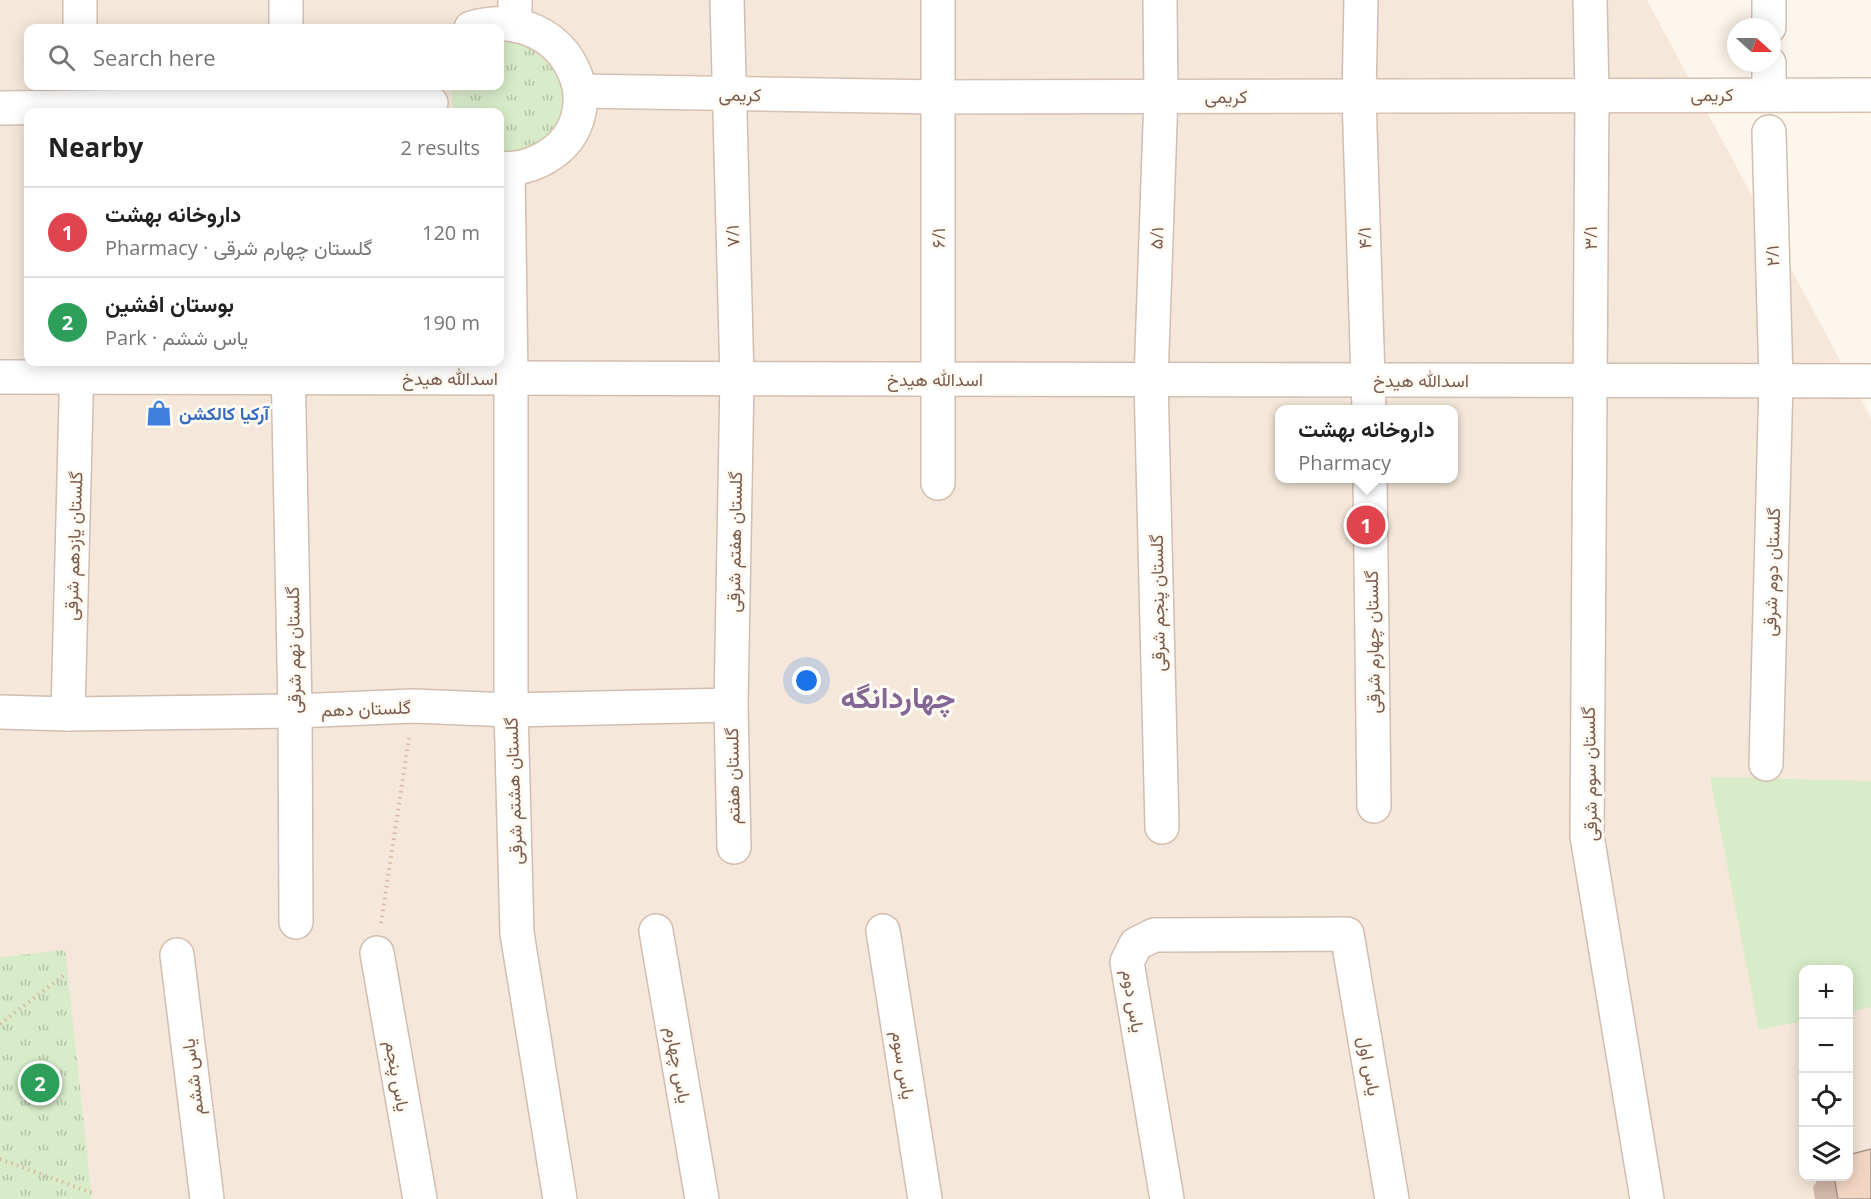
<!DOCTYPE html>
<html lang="en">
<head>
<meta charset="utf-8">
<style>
	:root { --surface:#fff; --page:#f6f6f6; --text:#222; --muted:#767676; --line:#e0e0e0; --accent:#b45309 }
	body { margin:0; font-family:"Open Sans",Vazirmatn,sans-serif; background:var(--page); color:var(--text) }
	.controls { position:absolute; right:18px; bottom:18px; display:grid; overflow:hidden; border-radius:12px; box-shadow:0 3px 15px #0003 }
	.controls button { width:54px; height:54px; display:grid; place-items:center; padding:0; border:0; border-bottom:2px solid var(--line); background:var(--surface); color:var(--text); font:30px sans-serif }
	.compass { position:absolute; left:1727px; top:18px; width:54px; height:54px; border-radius:50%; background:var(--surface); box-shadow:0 3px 15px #0003; rotate:111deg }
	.you { position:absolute; left:807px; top:681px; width:21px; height:21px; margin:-15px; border:4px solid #fff; border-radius:50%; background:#1a73e8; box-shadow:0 0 0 9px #1a73e833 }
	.badge { display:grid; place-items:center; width:39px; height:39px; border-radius:50%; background:var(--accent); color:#fff; font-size:20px; font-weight:700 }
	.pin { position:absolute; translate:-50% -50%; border:3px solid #fff; box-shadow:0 2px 6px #0006 }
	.popup { position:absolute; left:1275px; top:405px; width:183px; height:78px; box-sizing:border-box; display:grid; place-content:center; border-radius:12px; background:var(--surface); filter:drop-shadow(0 2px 4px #0005); font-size:20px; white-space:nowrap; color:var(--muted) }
	.popup b { font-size:22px; color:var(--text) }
	.popup::after { content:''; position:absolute; left:50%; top:100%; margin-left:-12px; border:12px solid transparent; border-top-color:var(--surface) }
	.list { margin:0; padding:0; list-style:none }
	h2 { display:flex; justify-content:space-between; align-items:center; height:78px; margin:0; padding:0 24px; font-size:26px }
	h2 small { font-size:20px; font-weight:400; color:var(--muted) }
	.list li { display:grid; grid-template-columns:39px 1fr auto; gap:18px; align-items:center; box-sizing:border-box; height:90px; padding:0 24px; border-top:2px solid var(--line) }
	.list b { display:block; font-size:22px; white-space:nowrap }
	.list p { margin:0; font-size:20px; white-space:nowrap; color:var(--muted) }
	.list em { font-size:20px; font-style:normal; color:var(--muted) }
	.icon { flex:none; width:33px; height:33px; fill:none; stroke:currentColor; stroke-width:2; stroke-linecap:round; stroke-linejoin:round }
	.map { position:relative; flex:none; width:1871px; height:1199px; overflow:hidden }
	.search { position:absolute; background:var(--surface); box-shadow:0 3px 15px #0003; left:24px; top:24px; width:480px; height:66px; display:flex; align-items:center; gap:15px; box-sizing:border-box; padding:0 21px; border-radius:12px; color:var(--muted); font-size:22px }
	.panel { position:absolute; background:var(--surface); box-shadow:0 3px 15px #0003; left:24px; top:108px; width:480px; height:258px; border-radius:12px }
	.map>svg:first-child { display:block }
	.residential { fill:#f5e8da; fill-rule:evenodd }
	.grass { fill:url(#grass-tufts) }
	.pitch { fill:#d8ecc9 }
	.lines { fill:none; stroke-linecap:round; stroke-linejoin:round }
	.street-casing { stroke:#d1beb0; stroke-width:36 }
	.secondary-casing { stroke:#d6c0b0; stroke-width:36 }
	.path { stroke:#d9b8a5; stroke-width:4; stroke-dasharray:1.5 4.5; stroke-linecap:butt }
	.street { stroke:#fff; stroke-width:33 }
	.secondary { stroke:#fff; stroke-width:33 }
	.wall { fill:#d1b7a8 }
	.building { fill:#f3d5c3; stroke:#aa9588; stroke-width:1.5 }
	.labels { text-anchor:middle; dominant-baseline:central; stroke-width:6; stroke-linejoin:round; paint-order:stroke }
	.street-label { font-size:18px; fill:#7a5c4d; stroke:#fffaf3 }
	.shop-label { font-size:18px; font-weight:bold; fill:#366cbe; stroke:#fffaf3; text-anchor:start }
	.town-label { font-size:30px; font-weight:bold; fill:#846695; stroke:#fffaf3 }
</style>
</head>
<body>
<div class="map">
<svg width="1871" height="1199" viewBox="0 0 1871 1199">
	<defs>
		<pattern id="grass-tufts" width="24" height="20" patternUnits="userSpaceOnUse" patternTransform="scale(1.5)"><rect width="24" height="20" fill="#d8ecc9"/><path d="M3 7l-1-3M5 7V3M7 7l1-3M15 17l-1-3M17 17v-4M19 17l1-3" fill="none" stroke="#b4c2a5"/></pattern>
	</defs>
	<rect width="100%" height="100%" fill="#fdf6ec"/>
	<path class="residential" d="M0,0H1647L1871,418V1199H0ZM28,28H500V86H28ZM28,112H500V362H28ZM1279,410H1453V478H1279ZM1804,970H1848V1176H1804Z"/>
	<g class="grass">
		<path d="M503,39C513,42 531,43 539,48C543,52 547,59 550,63C554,67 559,72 561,77C576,116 538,157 500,151V112H455L452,103V86H500V40Z"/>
		<path d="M65,950L92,1199H0V957Z"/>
	</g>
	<path class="pitch" d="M1710,777L1871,781V1007L1849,1012L1848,970H1804L1803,1021L1759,1030Z"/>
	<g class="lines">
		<g class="street-casing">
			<g id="street">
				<path d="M80,0V28"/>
				<path d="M515,0V20"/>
				<path d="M727,0L737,379L731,705L734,847"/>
				<path d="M1160,0L1161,96L1151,380L1162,827"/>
				<path d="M1361,0L1359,96L1369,410"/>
				<path d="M1590,0L1592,95L1587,836L1647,1199"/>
				<path d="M1769,0V27"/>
				<path d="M286,28V0"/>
				<path d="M1769,63V94"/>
				<path d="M508,169L511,379V710L517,933L560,1199"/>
				<path d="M288,362L295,711L296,922"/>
				<path d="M0,377L1871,381"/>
				<path d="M1370,478L1374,806"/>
				<path d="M938,483V0"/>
				<path d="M0,712L68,714L295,711L413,706L511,710L731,705"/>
				<path d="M68,714L77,362"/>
				<path d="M1766,764L1776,381L1769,132"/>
				<path d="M656,931L702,1199"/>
				<path d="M883,931L925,1199"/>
				<path d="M377,953L420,1199"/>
				<path d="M177,955L207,1199"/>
				<path d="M1167,1199L1127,962L1136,944L1154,935L1347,934L1392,1199"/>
			</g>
		</g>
		<g class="secondary-casing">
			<g id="secondary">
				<path d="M471,28C569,0 622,121 539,161C526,167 514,170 500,168"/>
				<path d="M580,91L937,97L1871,95"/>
				<path d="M0,108L431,103"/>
			</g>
		</g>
		<g class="path">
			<path d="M381,923L409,738"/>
			<path d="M0,1024L67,973"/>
			<path d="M0,1159L92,1193"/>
		</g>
		<use href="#street" class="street"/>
		<use href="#secondary" class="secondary"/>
	</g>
	<path class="wall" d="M1820,1176H1848L1871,1199H1815L1813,1187Z"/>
	<path class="building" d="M1871,1149V1199H1838L1834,1176H1848V1155Z"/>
	<defs>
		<g id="shop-bare" transform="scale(2.07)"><path d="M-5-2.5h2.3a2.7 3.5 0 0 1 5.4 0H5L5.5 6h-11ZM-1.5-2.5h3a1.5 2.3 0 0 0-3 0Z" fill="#3f7fe0" stroke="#fffaf3" stroke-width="2.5" paint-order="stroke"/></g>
	</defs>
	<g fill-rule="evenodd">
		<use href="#shop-bare" x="159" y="413"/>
	</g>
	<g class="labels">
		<g class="street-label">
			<text transform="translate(740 94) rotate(1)">کریمی</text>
			<text x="1712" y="94">کریمی</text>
			<text x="1226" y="96">کریمی</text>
			<text transform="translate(732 236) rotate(-92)">۷/۱</text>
			<text transform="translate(938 238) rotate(-90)">۶/۱</text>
			<text transform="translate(1156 238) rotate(-88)">۵/۱</text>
			<text transform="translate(1364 238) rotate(-92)">۴/۱</text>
			<text transform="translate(1590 238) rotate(-90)">۳/۱</text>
			<text transform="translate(1772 256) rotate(-92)">۲/۱</text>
			<text x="450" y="378">اسدالله هیدخ</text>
			<text x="935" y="379">اسدالله هیدخ</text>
			<text x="1421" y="380">اسدالله هیدخ</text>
			<text transform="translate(734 542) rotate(-89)">گلستان هفتم شرقی</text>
			<text transform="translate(73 546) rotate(-88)">گلستان یازدهم شرقی</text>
			<text transform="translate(1771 572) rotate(-88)">گلستان دوم شرقی</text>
			<text transform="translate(1157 603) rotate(-91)">گلستان پنجم شرقی</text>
			<text transform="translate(1372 642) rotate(-91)">گلستان چهارم شرقی</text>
			<text transform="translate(293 650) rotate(-91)">گلستان نهم شرقی</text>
			<text transform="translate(366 708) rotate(-2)">گلستان دهم</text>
			<text transform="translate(1589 774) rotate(-91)">گلستان سوم شرقی</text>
			<text transform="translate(732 776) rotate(-91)">گلستان هفتم</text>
			<text transform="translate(513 791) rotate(-92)">گلستان هشتم شرقی</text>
			<text transform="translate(1134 1001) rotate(81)">یاس دوم</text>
			<text transform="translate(679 1065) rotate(80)">یاس چهارم</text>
			<text transform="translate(904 1065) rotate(81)">یاس سوم</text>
			<text transform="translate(1370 1066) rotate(80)">یاس اول</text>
			<text transform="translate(398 1076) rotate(80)">یاس پنجم</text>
			<text transform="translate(192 1077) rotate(-97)">یاس ششم</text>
		</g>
		<g class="shop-label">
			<text x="179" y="413">آرکیا کالکشن</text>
		</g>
		<g class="town-label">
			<text x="898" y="696">چهاردانگه</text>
		</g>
	</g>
</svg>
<div class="controls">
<button>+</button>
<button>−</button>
<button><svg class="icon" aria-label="locate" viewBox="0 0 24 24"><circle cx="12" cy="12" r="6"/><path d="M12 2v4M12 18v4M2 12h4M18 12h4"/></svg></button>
<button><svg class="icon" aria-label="layers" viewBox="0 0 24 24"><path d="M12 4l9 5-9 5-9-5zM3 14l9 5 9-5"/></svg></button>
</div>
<svg class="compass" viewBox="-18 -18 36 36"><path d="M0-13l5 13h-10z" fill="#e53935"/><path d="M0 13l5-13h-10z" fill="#767676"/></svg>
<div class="you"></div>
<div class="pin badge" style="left:1366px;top:525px;background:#e0444e">1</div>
<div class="popup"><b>داروخانه بهشت</b>Pharmacy</div>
<div class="pin badge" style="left:40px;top:1083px;background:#2e9e5b">2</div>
<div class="search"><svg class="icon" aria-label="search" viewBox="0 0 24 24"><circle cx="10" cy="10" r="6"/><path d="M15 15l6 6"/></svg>Search here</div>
<section class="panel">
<h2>Nearby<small>2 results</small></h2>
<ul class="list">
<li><span class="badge" style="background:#e0444e">1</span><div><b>داروخانه بهشت</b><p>Pharmacy · گلستان چهارم شرقی</p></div><em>120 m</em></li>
<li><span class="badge" style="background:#2e9e5b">2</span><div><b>بوستان افشین</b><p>Park · یاس ششم</p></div><em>190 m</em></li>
</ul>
</section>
</div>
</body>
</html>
